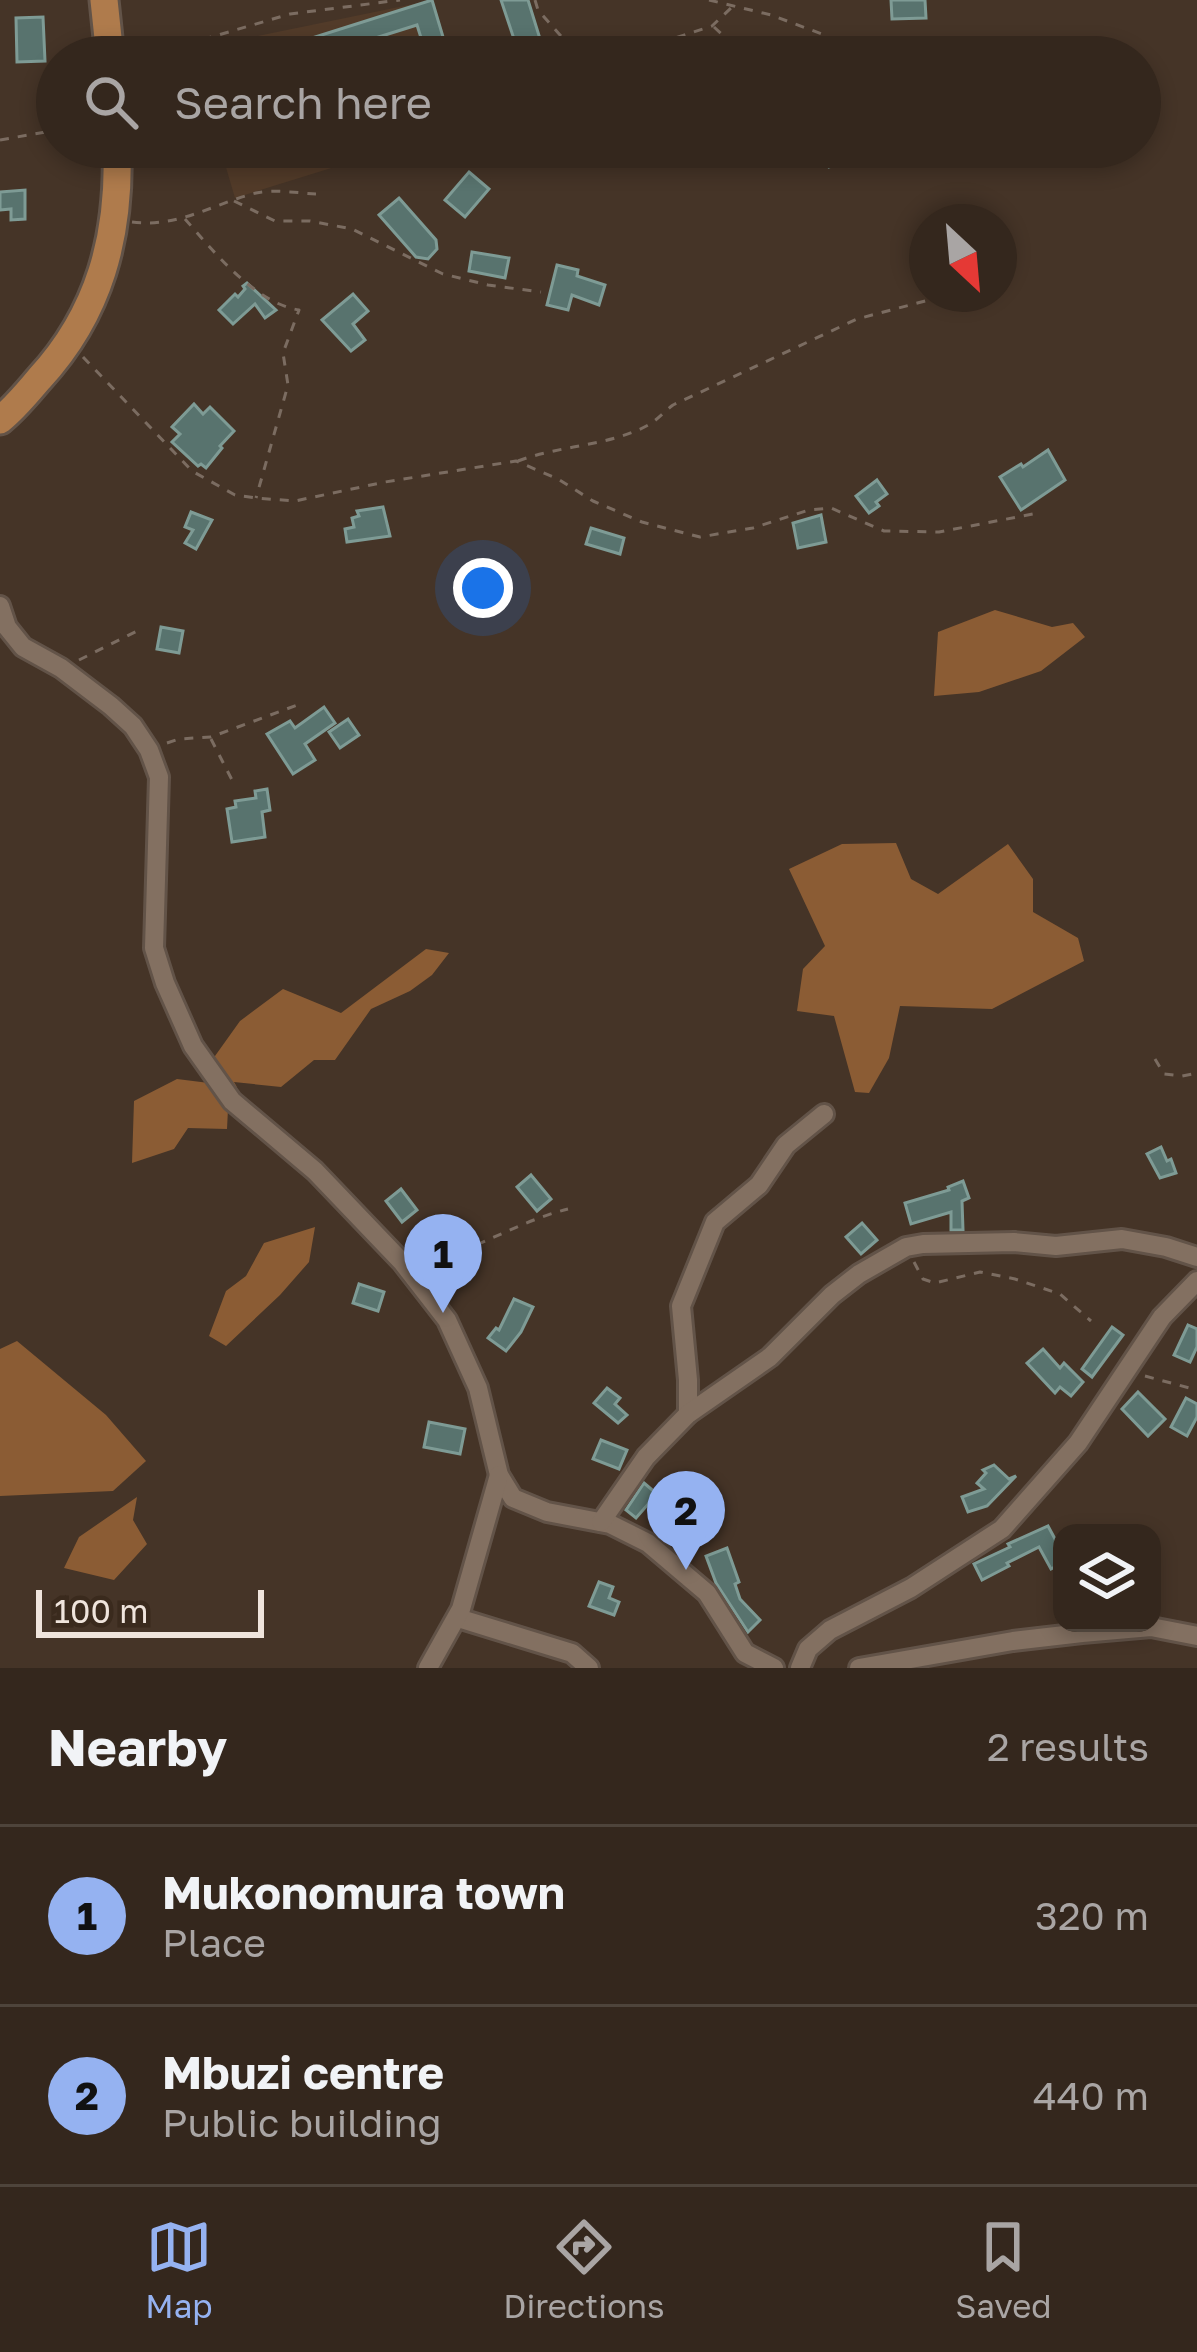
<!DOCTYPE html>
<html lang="en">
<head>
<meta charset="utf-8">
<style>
	:root { --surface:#34271d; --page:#3f332a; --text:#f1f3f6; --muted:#a9a5a4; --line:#4e443b; --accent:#95b2f1 }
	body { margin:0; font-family:"Golos Text",sans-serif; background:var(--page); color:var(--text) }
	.controls { position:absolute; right:36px; bottom:36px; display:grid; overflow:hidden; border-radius:24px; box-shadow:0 6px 18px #0003 }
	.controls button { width:108px; height:108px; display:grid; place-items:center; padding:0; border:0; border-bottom:3px solid var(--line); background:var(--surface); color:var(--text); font:60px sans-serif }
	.compass { position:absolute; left:909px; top:204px; width:108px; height:108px; border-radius:50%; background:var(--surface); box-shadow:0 6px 18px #0003; rotate:154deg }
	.scale { position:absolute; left:36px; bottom:30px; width:228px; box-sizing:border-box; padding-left:12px; border:6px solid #efe4dc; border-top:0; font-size:33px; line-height:42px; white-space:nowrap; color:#efe4dc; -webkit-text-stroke:9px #3a2a1d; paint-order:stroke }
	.you { position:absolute; left:483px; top:588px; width:42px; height:42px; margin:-30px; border:9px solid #fff; border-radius:50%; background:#1a73e8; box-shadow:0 0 0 18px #1a73e833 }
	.badge { display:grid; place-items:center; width:78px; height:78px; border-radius:50%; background:var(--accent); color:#111; font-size:39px; font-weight:700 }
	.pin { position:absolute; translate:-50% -99px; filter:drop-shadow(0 3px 6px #0008) }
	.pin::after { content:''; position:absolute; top:63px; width:42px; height:36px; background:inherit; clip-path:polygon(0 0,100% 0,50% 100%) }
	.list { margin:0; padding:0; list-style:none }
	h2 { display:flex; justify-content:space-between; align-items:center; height:156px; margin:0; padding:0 48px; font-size:51px }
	h2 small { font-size:39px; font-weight:400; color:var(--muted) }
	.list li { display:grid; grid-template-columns:78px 1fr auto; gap:36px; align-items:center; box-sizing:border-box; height:180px; padding:0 48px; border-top:3px solid var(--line) }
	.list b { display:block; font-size:45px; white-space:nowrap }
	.list p { margin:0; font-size:39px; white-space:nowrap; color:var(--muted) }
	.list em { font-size:39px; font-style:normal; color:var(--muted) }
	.icon { flex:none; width:66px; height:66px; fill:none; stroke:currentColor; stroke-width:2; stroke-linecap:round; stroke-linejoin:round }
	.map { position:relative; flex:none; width:1197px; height:1668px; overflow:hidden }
	.search { position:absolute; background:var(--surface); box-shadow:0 6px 18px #0003; left:36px; right:36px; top:36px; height:132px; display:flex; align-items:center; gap:30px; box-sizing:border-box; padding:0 42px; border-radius:66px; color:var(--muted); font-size:45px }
	.sheet { height:516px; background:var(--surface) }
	nav { display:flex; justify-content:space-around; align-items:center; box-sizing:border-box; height:168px; border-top:3px solid var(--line); background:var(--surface); font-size:33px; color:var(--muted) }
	nav a { display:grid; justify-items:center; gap:6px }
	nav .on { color:var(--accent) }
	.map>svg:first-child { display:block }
	.built { fill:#523b29 }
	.forest { fill:#8b5c34 }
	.building { fill:#58736e; stroke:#7e9b95; stroke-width:3 }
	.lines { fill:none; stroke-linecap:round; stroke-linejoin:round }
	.minor-casing { stroke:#625348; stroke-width:24 }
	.primary-casing { stroke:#625348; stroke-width:33 }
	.path { stroke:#7b6c61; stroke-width:3; stroke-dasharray:9 9; stroke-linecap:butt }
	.minor { stroke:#837061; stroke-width:18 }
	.primary { stroke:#af7b4c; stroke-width:27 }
</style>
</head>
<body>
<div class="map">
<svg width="1197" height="1668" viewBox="0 0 1197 1668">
	<rect width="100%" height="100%" fill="#453427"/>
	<g class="built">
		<path d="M433,0L451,57H192L190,50Z"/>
		<path d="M220,147H399L235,198Z"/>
	</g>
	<g class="forest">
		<path d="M995,610L1052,627L1073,623L1085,637L1041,671L979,692L934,696L938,632Z"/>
		<path d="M896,843L911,879L938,894L1008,844L1033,879V912L1078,938L1084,961L992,1009L900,1006L889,1058L869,1093L855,1092L834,1016L797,1011L803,969L825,946L789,869L842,844Z"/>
		<path d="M426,949L449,953L432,975L410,991L371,1009L335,1060H314L281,1087L234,1082L237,1087L222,1080L210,1063L240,1021L283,989L341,1013Z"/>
		<path d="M177,1079L209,1083L228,1109L227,1129L188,1128L174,1149L132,1163L134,1101Z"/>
		<path d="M315,1227L309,1262L280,1295L226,1346L209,1336L226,1291L246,1276L264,1243Z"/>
		<path d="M17,1341L106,1415L146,1461L113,1491L0,1496V1349Z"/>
		<path d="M137,1497L133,1520L147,1544L114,1580L64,1568L79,1537Z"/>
	</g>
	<g class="building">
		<path d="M432,0L449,57H427L417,25L315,57H297L293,44Z"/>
		<path d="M501,0H528L541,42L538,43L543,57H520Z"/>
		<path d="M891,0H925L926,18L892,19Z"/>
		<path d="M43,17L45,61L17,62L16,18Z"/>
		<path d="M840,147H857L860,158L829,167L824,152Z"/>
		<path d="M469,172L489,189L465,217L445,200Z"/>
		<path d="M25,190V219L11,220V209L0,210V192Z"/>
		<path d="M399,198L436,240L437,249L428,259L416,257L379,215Z"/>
		<path d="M472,252L509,258L505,278L469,271Z"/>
		<path d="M557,265L578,270L577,276L605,285L599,305L572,295L568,310L547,305Z"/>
		<path d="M247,283L276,310L265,318L255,304L233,324L219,310L235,294L238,297L245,289L243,286Z"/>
		<path d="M353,294L368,311L353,324L365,340L351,351L322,320Z"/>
		<path d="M194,404L203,414L210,407L234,431L220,446L222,448L206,468L201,464L198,466L172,442L180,434L172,427Z"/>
		<path d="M1048,450L1065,480L1021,510L1000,477L1021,464L1023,467Z"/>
		<path d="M877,480L887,494L876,502L879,506L869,513L856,496Z"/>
		<path d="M383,507L390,536L347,542L345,529L354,527L352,518L359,516L357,511Z"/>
		<path d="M191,512L212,520L196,549L185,543L193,530L185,527Z"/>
		<path d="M821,515L826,542L798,548L793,523Z"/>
		<path d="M591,528L624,538L620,554L586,544Z"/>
		<path d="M161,627L183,631L179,653L157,649Z"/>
		<path d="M324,707L335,723L305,744L315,760L293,774L267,734L290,721L295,728Z"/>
		<path d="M348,719L359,735L340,748L329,732Z"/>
		<path d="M267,789L270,810L262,812L265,837L232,842L227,809L236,807L235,801L256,798L255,791Z"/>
		<path d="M1161,1147L1167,1161L1171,1159L1176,1173L1160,1178L1147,1154Z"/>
		<path d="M531,1175L551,1199L537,1211L517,1187Z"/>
		<path d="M963,1181L969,1198L962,1201L963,1230H951V1212L911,1224L905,1203L949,1190L948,1187Z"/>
		<path d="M401,1189L417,1210L402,1222L386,1201Z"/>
		<path d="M862,1223L877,1240L861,1254L846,1237Z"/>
		<path d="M359,1284L384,1292L378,1311L353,1303Z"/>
		<path d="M514,1299L533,1307L521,1332L506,1351L488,1338L496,1328L499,1330Z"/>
		<path d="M1188,1325L1197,1329V1347L1190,1362L1174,1355Z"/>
		<path d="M1112,1327L1123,1335L1092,1377L1082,1369Z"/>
		<path d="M1043,1349L1060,1368L1064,1363L1083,1382L1071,1396L1060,1387L1055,1393L1027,1363Z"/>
		<path d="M607,1388L620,1398L615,1404L627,1415L618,1423L594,1403Z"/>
		<path d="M1138,1392L1165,1419L1148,1436L1122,1409Z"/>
		<path d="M1186,1398L1197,1404V1417L1187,1436L1171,1427Z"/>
		<path d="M429,1422L465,1429L460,1454L424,1447Z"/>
		<path d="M601,1440L627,1450L619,1469L593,1459Z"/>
		<path d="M994,1465L1009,1479L1016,1476L987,1506L968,1512L962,1497L984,1489L977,1483L986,1473L983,1470Z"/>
		<path d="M644,1483L657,1494L636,1518L626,1510Z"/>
		<path d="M699,1486L701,1509L682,1512L679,1489Z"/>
		<path d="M1048,1526L1062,1552V1563L1051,1569L1039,1547L1007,1563L1009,1566L982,1580L974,1564L1010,1547L1008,1544Z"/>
		<path d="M727,1548L739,1582L735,1584L740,1599L760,1620L748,1632L716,1583L706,1556Z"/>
		<path d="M599,1582L613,1587L609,1598L619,1602L614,1615L589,1606Z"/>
	</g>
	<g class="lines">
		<g class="minor-casing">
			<g id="minor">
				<path d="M0,606L7,627L23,647L61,668L111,706L133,726L149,750L159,777L154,948L165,983L193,1046L232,1101L315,1171L402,1262L447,1320L478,1388L499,1475L513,1498L547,1512L610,1524L648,1543L707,1593L745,1653L774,1668"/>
				<path d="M688,1414V1380L681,1306L715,1222L759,1185L786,1145L824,1114"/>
				<path d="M601,1522L646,1457L688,1414L770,1357L832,1295L859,1274L906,1247L923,1244L1014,1242L1056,1246L1122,1239L1166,1247L1197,1257"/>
				<path d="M458,1618L572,1653L589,1668"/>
				<path d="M428,1668L461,1609L499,1475"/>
				<path d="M800,1668L808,1649L830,1630L911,1588L1002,1529L1078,1443L1162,1317L1197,1281"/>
				<path d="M859,1668L1013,1641L1082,1633L1151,1627L1197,1636"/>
			</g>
		</g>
		<g class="primary-casing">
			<g id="primary">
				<path d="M104,0L110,57"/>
				<path d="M0,420C15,408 27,393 39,379C100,313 120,236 117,147"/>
			</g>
		</g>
		<g class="path">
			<path d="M535,0L538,10L561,36L564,57"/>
			<path d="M709,0L771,15L822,34L828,57"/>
			<path d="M714,27L729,41L733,57"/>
			<path d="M133,55H150L290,14L400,0"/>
			<path d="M654,57V45L712,26L731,8"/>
			<path d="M0,140L57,130"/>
			<path d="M234,201L275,221H310L352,229L443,274L488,285L541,292"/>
			<path d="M185,219C214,252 255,303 299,310L283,353L288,385L256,498"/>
			<path d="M132,222C178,228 213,204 256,193C274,189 297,193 316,194"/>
			<path d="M83,357L192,471L235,495L256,498L295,501L385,482L516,461L558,479L593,501L642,522L700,537L753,528L809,510L831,508L884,531L939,532L1033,514"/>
			<path d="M518,461C560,445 612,446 650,424C658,419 665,411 673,405L857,319L929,300"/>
			<path d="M79,660L143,628"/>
			<path d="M211,739L232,780"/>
			<path d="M167,743L179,739L211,737L300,704"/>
			<path d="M1155,1059L1164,1074L1182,1076L1197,1073"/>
			<path d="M914,1262L923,1279L935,1283L980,1272L1015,1279L1060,1294L1091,1321"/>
			<path d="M426,1263C476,1250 519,1221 568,1209"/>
			<path d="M1145,1376L1197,1390"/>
		</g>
		<use href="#minor" class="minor"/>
		<use href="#primary" class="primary"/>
	</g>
</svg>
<div class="controls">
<button><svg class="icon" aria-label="layers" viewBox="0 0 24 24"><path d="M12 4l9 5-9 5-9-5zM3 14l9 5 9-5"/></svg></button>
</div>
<svg class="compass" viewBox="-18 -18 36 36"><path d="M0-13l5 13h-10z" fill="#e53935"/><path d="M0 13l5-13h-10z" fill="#a9a5a4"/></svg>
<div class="scale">100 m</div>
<div class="you"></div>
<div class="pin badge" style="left:443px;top:1313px">1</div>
<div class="pin badge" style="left:686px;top:1570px">2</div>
<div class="search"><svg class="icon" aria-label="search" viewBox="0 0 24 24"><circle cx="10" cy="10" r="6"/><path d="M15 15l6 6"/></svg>Search here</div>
</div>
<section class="sheet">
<h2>Nearby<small>2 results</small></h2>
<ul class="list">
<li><span class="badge">1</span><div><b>Mukonomura town</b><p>Place</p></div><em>320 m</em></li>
<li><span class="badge">2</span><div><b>Mbuzi centre</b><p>Public building</p></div><em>440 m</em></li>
</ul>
</section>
<nav>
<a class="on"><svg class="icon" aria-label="map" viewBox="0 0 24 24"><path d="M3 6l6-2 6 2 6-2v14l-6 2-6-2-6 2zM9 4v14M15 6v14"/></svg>Map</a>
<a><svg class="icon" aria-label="directions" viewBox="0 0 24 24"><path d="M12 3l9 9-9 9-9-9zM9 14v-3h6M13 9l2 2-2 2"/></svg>Directions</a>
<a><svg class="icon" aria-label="saved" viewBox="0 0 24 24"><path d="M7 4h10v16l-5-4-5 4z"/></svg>Saved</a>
</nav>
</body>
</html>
